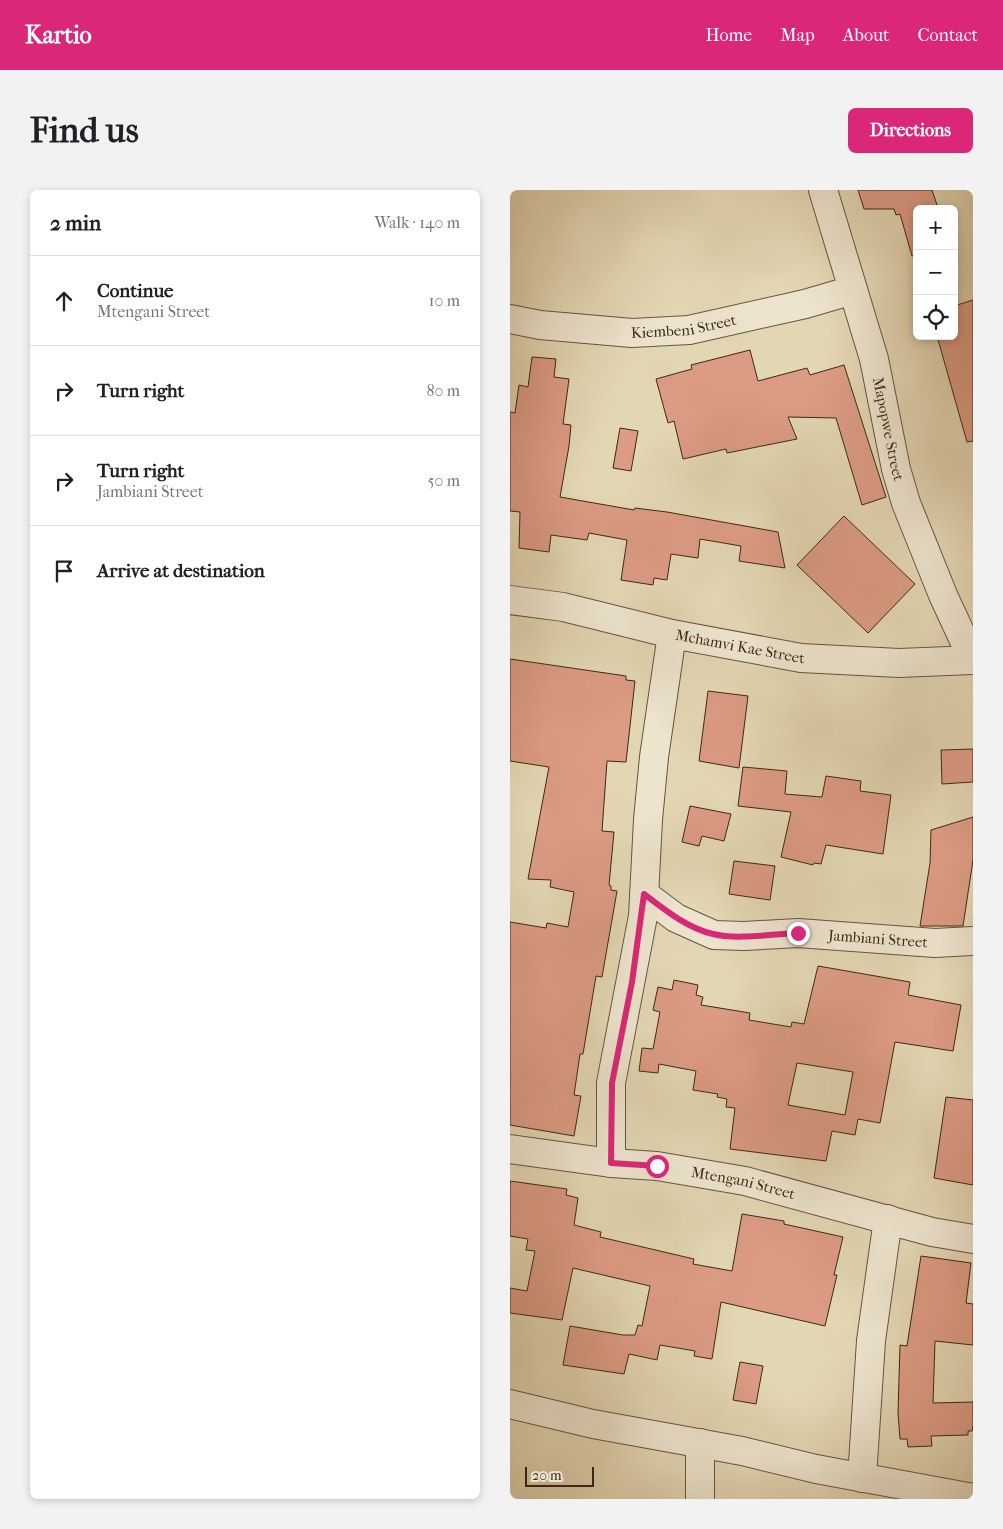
<!DOCTYPE html>
<html lang="en">
<head>
<meta charset="utf-8">
<style>
	:root { --surface:#fff; --page:#f2f2f2; --text:#202124; --muted:#757577; --line:#e0e0e0; --accent:#db2777 }
	body { margin:0; font-family:"IM FELL French Canon",serif; background:var(--page); color:var(--text) }
	.controls { position:absolute; right:15px; top:15px; display:grid; overflow:hidden; border-radius:8px; box-shadow:0 2px 8px #0003 }
	.controls button { width:45px; height:45px; display:grid; place-items:center; padding:0; border:0; border-bottom:1px solid var(--line); background:var(--surface); color:var(--text); font:25px sans-serif }
	.scale { position:absolute; left:15px; bottom:12px; width:69px; box-sizing:border-box; padding-left:5px; border:2px solid #3c2818; border-top:0; font-size:14px; line-height:18px; white-space:nowrap; color:#3c2818; -webkit-text-stroke:4px #ede4ce; paint-order:stroke }
	.stop { position:absolute; width:15px; height:15px; margin:-11px; border:4px solid #db2777; border-radius:50%; background:#fff }
	.stop.end { background:#db2777; border-color:#fff; box-shadow:0 1px 5px #0008 }
	.list { margin:0; padding:0; list-style:none }
	h2 { display:flex; justify-content:space-between; align-items:center; height:65px; margin:0; padding:0 20px; font-size:21px }
	h2 small { font-size:16px; font-weight:400; color:var(--muted) }
	.list li { display:grid; grid-template-columns:32px 1fr auto; gap:15px; align-items:center; box-sizing:border-box; height:90px; padding:0 20px; border-top:1px solid var(--line) }
	.list b { display:block; font-size:19px; white-space:nowrap }
	.list p { margin:0; font-size:16px; white-space:nowrap; color:var(--muted) }
	.list em { font-size:16px; font-style:normal; color:var(--muted) }
	.icon { flex:none; width:28px; height:28px; fill:none; stroke:currentColor; stroke-width:2; stroke-linecap:round; stroke-linejoin:round }
	.map { position:relative; flex:none; width:463px; height:1309px; overflow:hidden; border-radius:8px }
	header { display:flex; align-items:center; gap:30px; box-sizing:border-box; height:70px; padding:0 25px; background:var(--accent); color:#fff }
	header strong { font-size:24px }
	nav { display:flex; gap:28px; margin-inline-start:auto; font-size:18px }
	.intro { display:flex; align-items:center; justify-content:space-between; box-sizing:border-box; height:120px; padding:0 30px }
	h1 { margin:0; font-size:35px }
	.button { padding:12px 22px; border-radius:8px; background:var(--accent); color:#fff; font-size:18px; font-weight:700 }
	main { display:flex; gap:30px; padding:0 30px }
	aside { flex:1; background:var(--surface); border-radius:8px; box-shadow:0 2px 8px #0003 }
	.map>svg:first-child { display:block }
	.building { fill:#dc9b83; stroke:#3c2818; fill-rule:evenodd }
	.lines { fill:none; stroke-linecap:round; stroke-linejoin:round }
	.minor-casing { stroke:#66543f; stroke-width:30 }
	.minor { stroke:#ede4ce; stroke-width:28 }
	.route { stroke:#db2777; stroke-width:6 }
	.labels { text-anchor:middle; dominant-baseline:central; stroke-width:4; stroke-linejoin:round; paint-order:stroke }
	.street-label { font-size:15px; fill:#3c2818; stroke:#ede4ce }
</style>
</head>
<body>
<header>
<strong>Kartio</strong>
<nav><a>Home</a><a>Map</a><a>About</a><a>Contact</a></nav>
</header>
<div class="intro"><h1>Find us</h1><a class="button">Directions</a></div>
<main>
<aside>
<h2>2 min<small>Walk · 140 m</small></h2>
<ul class="list">
<li><svg class="icon" aria-label="ahead" viewBox="0 0 24 24"><path d="M12 20V5M6 11l6-6 6 6"/></svg><div><b>Continue</b><p>Mtengani Street</p></div><em>10 m</em></li>
<li><svg class="icon" aria-label="right" viewBox="0 0 24 24"><path d="M7 20v-9h11M14 6l5 5-5 5"/></svg><div><b>Turn right</b></div><em>80 m</em></li>
<li><svg class="icon" aria-label="right" viewBox="0 0 24 24"><path d="M7 20v-9h11M14 6l5 5-5 5"/></svg><div><b>Turn right</b><p>Jambiani Street</p></div><em>50 m</em></li>
<li><svg class="icon" aria-label="arrive" viewBox="0 0 24 24"><path d="M6 21V4h12l-3 4 3 4H6"/></svg><div><b>Arrive at destination</b></div></li>
</ul>
</aside>
<div class="map">
<svg width="463" height="1309" viewBox="0 0 463 1309">
	<rect width="100%" height="100%" fill="#e3d6b3"/>
	<filter id="stains"><feTurbulence type="fractalNoise" baseFrequency=".004" numOctaves="4"/><feColorMatrix values="0 0 0 0 .2 0 0 0 0 .09 0 0 0 0 .02 0 0 0 .5 -.17"/></filter>
	<radialGradient id="worn" r=".72"><stop offset=".6" stop-color="#630" stop-opacity="0"/><stop offset="1" stop-color="#630" stop-opacity=".3"/></radialGradient>
	<g class="building">
		<path d="M348,0H422L427,15L407,19V65L402,66L390,24L386,25L384,19H354Z"/>
		<path d="M463,110V251L457,252L427,146H444V116Z"/>
		<path d="M240,160L248,191L297,178L300,185L334,175L376,307L352,315L326,228L278,227L287,249L217,263L216,259L173,269L164,231L158,233L146,189L182,179L181,175Z"/>
		<path d="M22,167L46,169L44,187L59,189L53,234L61,235L59,256L50,307L124,320L125,318L157,322L268,342L275,378L229,371L231,356L190,349L188,368L161,364L157,390L144,388L143,395L111,390L117,350L79,343L77,350L41,345L39,362L9,358L10,322L0,321V222L5,223L9,195L18,197Z"/>
		<path d="M110,238L128,241L121,281L103,278Z"/>
		<path d="M334,326L405,394L358,443L287,375Z"/>
		<path d="M0,469L116,486V490L125,491L116,572L97,571L92,641L104,642L99,695L101,696V700L107,701L92,787L86,786L73,864H70L64,905L71,906L64,946L0,935V732L36,738L37,733L58,737L64,702L40,697L41,690L18,689L39,577L0,571Z"/>
		<path d="M198,501L238,506L229,578L189,571Z"/>
		<path d="M463,559V592L432,594L431,560Z"/>
		<path d="M233,577L277,581L275,604L312,607L316,586L351,591L350,601L381,605L373,664L316,655L311,674L304,673L303,675L271,667L281,622L228,616Z"/>
		<path d="M180,616L221,624L214,651L192,646L189,656L172,652Z"/>
		<path d="M463,627V670L453,736H410L420,673L421,640Z"/>
		<path d="M224,671L265,676L260,710L219,704Z"/>
		<path d="M308,776L400,792L398,805L451,815L443,861L385,852L370,933L348,929L345,945L322,941L316,971L220,959L225,918L216,917L217,909L207,907L208,904L183,900L186,881L149,874L148,883L129,881L132,858L143,859L150,822L143,820L148,797L162,800L164,790L188,795L186,805L193,807L191,815L240,823L239,830L281,837L282,832L294,834ZM287,873L343,882L335,925L278,915Z"/>
		<path d="M436,907L463,910V995L424,988Z"/>
		<path d="M0,991L57,999L56,1005L68,1008L64,1035L91,1042L90,1047L184,1069L183,1074L222,1081L232,1024L274,1031V1034L333,1047L324,1085H327L315,1136L211,1112L202,1169L184,1166L185,1161L150,1155L147,1170L119,1164L114,1184L53,1175L60,1136L113,1145H125L128,1135L132,1136L140,1096L63,1078L52,1130L0,1123V1098L17,1101L25,1061L16,1060L18,1049L0,1046Z"/>
		<path d="M411,1066L461,1073L456,1113L463,1114V1155L425,1151L423,1213L463,1212V1236L462,1241H458V1245L421,1246L422,1256L398,1257L397,1249H390L388,1223L390,1155L397,1156Z"/>
		<path d="M230,1172L253,1176L246,1214L223,1210Z"/>
	</g>
	<g class="lines">
		<g class="minor-casing">
			<g id="minor">
				<path id="s1" d="M313,0L364,169L386,279L396,313L433,405L463,470"/>
				<path id="s2" d="M0,129L30,135L122,143L179,140L295,114L343,100"/>
				<path id="s3" d="M0,410L53,417L162,444L291,468L389,473L463,470"/>
				<path id="s4" d="M134,704L166,728L204,745L234,746L288,743L425,753L463,751"/>
				<path id="s5" d="M0,959L101,973L147,976L235,991L422,1042L463,1049"/>
				<path d="M101,973V893L133,726L138,630L144,567L162,444"/>
				<path d="M0,1214L83,1234L232,1261L306,1279L463,1308"/>
				<path d="M352,1288L361,1151L378,1029"/>
				<path d="M190,1309V1253"/>
			</g>
		</g>
		<use href="#minor" class="minor"/>
	</g>
	<g class="lines">
		<path class="route" d="M147,976L101,973L102,893L122,792L134,704C155,720 177,738 203,744C227,750 263,744 288,743"/>
	</g>
	<g class="labels">
		<g class="street-label">
			<text stroke="none"><textPath href="#s2" startOffset="175">Kiembeni Street</textPath></text>
			<text stroke="none"><textPath href="#s1" startOffset="248">Mapopwe Street</textPath></text>
			<text stroke="none"><textPath href="#s3" startOffset="235">Mchamvi Kae Street</textPath></text>
			<text stroke="none"><textPath href="#s4" startOffset="246">Jambiani Street</textPath></text>
			<text stroke="none"><textPath href="#s5" startOffset="236">Mtengani Street</textPath></text>
		</g>
	</g>
	<rect width="100%" height="100%" filter="url(#stains)"/>
	<rect width="100%" height="100%" fill="url(#worn)"/>
</svg>
<div class="controls">
<button>+</button>
<button>−</button>
<button><svg class="icon" aria-label="locate" viewBox="0 0 24 24"><circle cx="12" cy="12" r="6"/><path d="M12 2v4M12 18v4M2 12h4M18 12h4"/></svg></button>
</div>
<div class="scale">20 m</div>
<div class="stop" style="left:147px;top:976px"></div>
<div class="stop end" style="left:288px;top:743px"></div>
</div>
</main>
</body>
</html>
